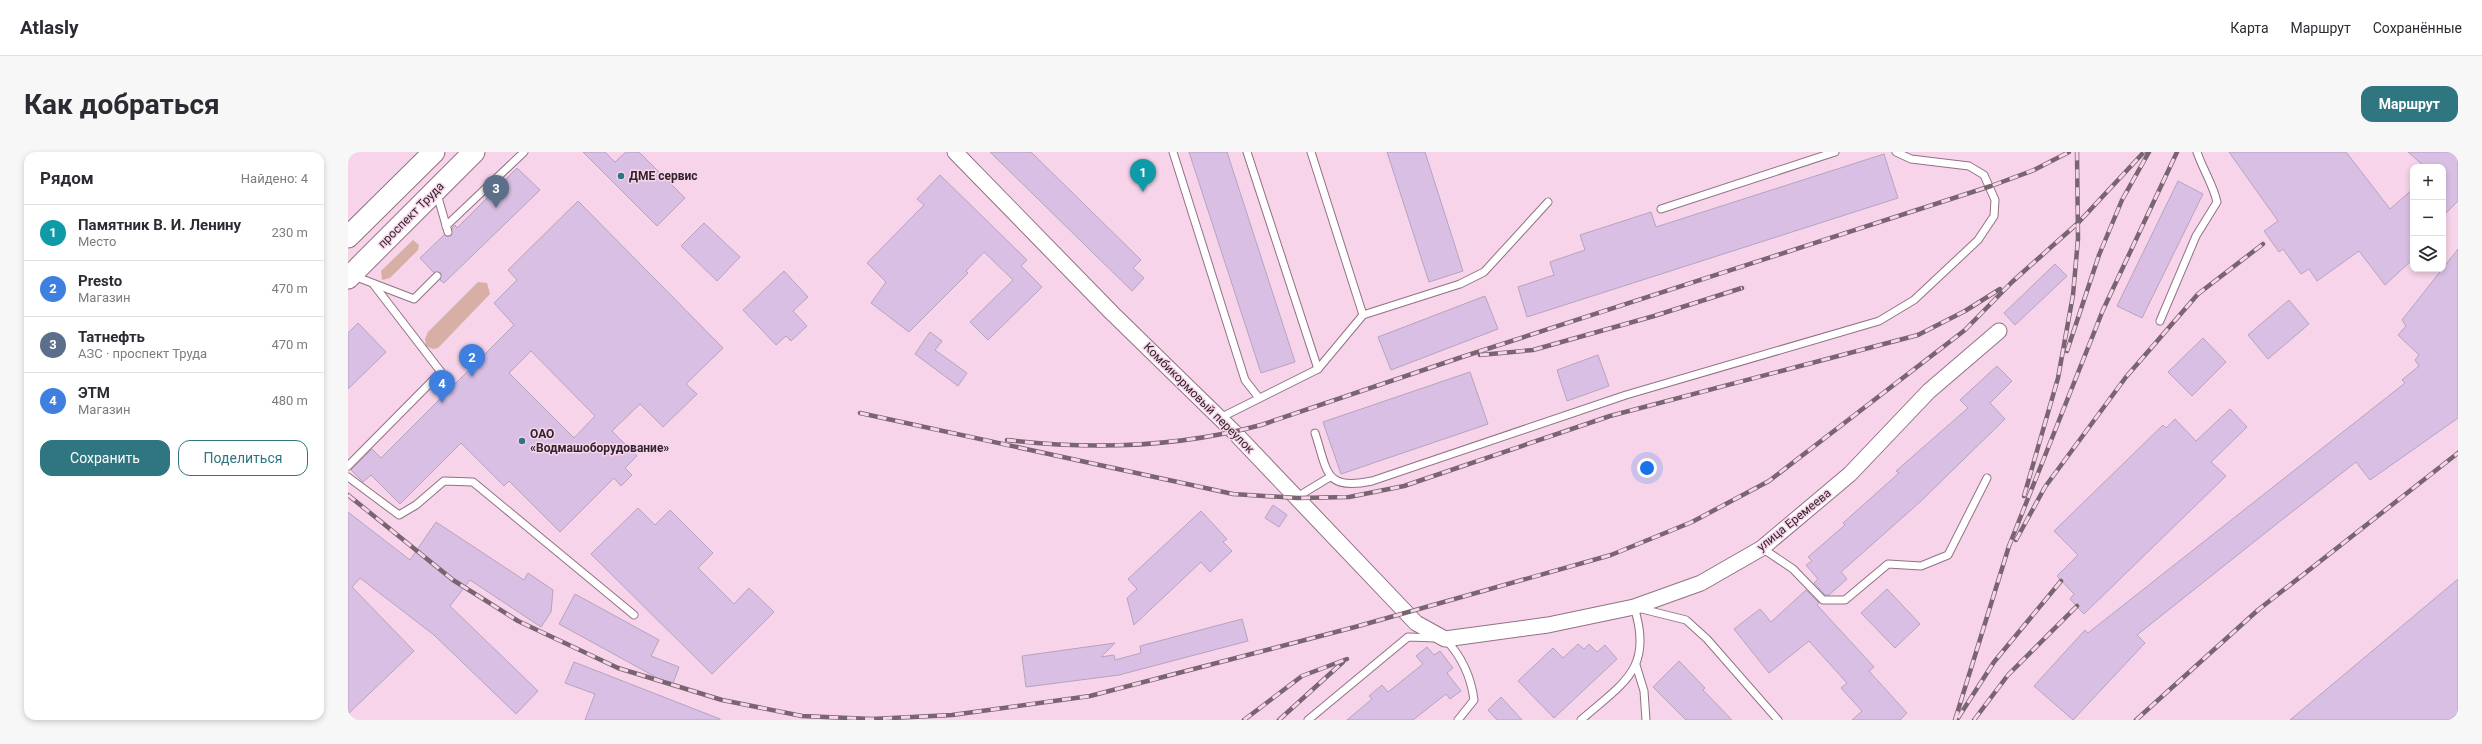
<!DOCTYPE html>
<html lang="ru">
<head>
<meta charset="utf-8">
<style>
	:root { --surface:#fff; --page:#f7f7f7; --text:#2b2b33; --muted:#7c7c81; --line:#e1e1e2; --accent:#2f7681 }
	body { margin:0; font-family:Roboto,sans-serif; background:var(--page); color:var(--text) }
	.controls { position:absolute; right:12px; top:12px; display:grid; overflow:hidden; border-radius:8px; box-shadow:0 2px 6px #0003 }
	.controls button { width:36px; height:36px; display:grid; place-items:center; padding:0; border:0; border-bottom:1px solid var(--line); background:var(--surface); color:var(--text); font:20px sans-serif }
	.you { position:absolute; left:1299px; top:316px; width:14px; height:14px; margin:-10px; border:3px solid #fff; border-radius:50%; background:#1a73e8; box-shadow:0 0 0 6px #1a73e833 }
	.badge { display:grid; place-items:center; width:26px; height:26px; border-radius:50%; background:var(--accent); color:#fff; font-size:13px; font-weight:700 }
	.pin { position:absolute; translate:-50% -33px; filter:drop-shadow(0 1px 2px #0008) }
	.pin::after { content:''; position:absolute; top:21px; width:14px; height:12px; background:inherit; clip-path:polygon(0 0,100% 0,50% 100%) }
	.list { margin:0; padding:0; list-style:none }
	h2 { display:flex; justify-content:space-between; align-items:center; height:52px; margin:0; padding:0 16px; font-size:17px }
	h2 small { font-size:13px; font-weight:400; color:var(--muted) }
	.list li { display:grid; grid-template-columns:26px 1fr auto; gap:12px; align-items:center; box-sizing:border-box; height:56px; padding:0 16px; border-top:1px solid var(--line) }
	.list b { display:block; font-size:15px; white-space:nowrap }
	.list p { margin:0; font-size:13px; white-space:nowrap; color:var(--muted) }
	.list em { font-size:13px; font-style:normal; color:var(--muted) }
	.actions { display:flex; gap:8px; padding:12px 16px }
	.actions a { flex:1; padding:9px 0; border:1px solid var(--accent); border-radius:12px; text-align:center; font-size:14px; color:var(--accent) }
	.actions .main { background:var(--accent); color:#fff }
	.icon { flex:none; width:22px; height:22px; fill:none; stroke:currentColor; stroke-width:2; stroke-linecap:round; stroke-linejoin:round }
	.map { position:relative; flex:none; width:2110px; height:568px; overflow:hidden; border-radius:12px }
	header { display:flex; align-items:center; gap:24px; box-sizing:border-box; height:56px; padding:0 20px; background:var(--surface); border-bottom:1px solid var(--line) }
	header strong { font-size:19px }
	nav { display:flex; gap:22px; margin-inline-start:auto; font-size:14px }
	.intro { display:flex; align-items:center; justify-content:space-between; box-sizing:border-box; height:96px; padding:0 24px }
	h1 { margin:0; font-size:28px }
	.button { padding:10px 18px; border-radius:12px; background:var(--accent); color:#fff; font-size:14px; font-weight:700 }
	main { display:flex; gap:24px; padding:0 24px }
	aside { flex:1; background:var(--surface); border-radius:12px; box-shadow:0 2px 6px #0003 }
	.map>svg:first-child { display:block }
	.green { fill:#d7afa5 }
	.building { fill:#d9bfe4; stroke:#b6a3c0; fill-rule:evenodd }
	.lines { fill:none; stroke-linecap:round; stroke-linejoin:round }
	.service-casing { stroke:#917285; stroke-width:9 }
	.minor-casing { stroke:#917285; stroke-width:17 }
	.secondary-casing { stroke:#917285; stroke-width:23 }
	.service { stroke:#fff; stroke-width:7 }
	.minor { stroke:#fff; stroke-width:15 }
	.secondary { stroke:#fff; stroke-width:21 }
	.rail-casing { stroke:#796471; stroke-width:4.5 }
	.rail { stroke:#f7d4e9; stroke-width:3; stroke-dasharray:9; stroke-linecap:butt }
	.poi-dot { fill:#2f7681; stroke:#f7d4e9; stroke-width:1.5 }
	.labels { text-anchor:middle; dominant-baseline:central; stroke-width:3; stroke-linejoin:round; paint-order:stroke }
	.poi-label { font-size:12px; font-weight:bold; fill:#31242c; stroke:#f7d4e9; text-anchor:start }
	.street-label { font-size:12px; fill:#31242c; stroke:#f7d4e9 }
</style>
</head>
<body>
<header>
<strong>Atlasly</strong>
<nav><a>Карта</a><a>Маршрут</a><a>Сохранённые</a></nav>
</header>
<div class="intro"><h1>Как добраться</h1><a class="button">Маршрут</a></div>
<main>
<aside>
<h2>Рядом<small>Найдено: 4</small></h2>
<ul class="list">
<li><span class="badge" style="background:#0f9aa8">1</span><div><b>Памятник В. И. Ленину</b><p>Место</p></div><em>230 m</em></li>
<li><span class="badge" style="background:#3f7fe0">2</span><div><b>Presto</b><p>Магазин</p></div><em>470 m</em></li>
<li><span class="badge" style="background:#5c6f8a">3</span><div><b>Татнефть</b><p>АЗС · проспект Труда</p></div><em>470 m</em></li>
<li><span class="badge" style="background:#3f7fe0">4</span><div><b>ЭТМ</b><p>Магазин</p></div><em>480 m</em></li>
</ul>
<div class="actions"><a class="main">Сохранить</a><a>Поделиться</a></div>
</aside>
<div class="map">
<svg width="2110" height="568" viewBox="0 0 2110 568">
	<rect width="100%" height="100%" fill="#f7d4e9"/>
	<g class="green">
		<path d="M65,88L71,93L70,98L42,126L34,128L33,119Z"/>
		<path d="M130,130L139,131L142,142L90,196L85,197L78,194L77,187L80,180Z"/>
	</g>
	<g class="building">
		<path d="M235,0H257L267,10L278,0H291L337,46L309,74Z"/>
		<path d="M642,0H683L793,108L785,116L796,126L784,139Z"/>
		<path d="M841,0H879L947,210L913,221Z"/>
		<path d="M1039,0H1077L1115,119L1081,130Z"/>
		<path d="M1881,0H1998L2042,57L2065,37V107L2037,133L2011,99L1969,129L1961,117L1953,122L1935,97L1931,100L1916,79L1930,69Z"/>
		<path d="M2060,0H2110V49L2095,64V15H2077Z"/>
		<path d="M1536,2L1550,46L1179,165L1170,135L1206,123L1202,110L1237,98L1232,83L1303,60L1308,75Z"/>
		<path d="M169,16L192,38L96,131L92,128L93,121L85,120L72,106L96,83L103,84L104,76L107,73L109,76Z"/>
		<path d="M592,23L679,108L673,114L694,135L640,188L622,170L665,128L636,100L618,119L620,121L561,180L523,151L538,130L519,111L576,53L569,47Z"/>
		<path d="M1830,29L1855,42L1794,166L1769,154Z"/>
		<path d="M230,49L375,196L338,232L349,242L315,275L292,252L264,279L289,304L277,316L284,323L273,334L266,326L212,380L161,329L156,334L113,291L52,352L23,323L15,330L3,318L24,297L33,306L166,173L146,151L169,128L160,118ZM183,199L247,264L226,286L161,221Z"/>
		<path d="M356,71L392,105L369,129L333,94Z"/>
		<path d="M2110,97V266L2022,328L2008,310L1926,374L1789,483L1797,491L1725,568L1686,534L1737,478L1740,481L2057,231L2054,228L2071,214L2067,208L2071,203L2050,183L2058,174L2054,168Z"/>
		<path d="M1707,112L1719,124L1667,173L1656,161Z"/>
		<path d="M436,119L460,145L445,159L459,174L443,189L438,184L428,193L395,158Z"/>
		<path d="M1137,144L1150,177L1043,218L1030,185Z"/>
		<path d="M1941,148L1961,172L1920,207L1900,183Z"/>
		<path d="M10,171L38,200L0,237V181Z"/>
		<path d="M582,180L594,189L587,198L619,221L610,234L567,202Z"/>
		<path d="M1855,186L1878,210L1844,244L1820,220Z"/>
		<path d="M1250,203L1261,234L1219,249L1209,218Z"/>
		<path d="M1649,214L1664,229L1642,251L1657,267L1572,350L1493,420L1499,427L1481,443H1477L1466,431L1470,427L1458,413L1464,409L1460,405L1497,373L1495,371L1551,321L1548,319L1620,256L1612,248Z"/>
		<path d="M1122,220L1140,272L993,322L975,270Z"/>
		<path d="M1882,257L1899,275L1863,310L1878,324L1736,462L1722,447L1726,442L1709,424L1730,403L1706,379L1815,273L1818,276L1827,267L1848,289Z"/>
		<path d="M925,353L939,363L931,375L917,366Z"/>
		<path d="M290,356L307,373L322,358L365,401L350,416L386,452L401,436L426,460L364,522L243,402Z"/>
		<path d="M853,359L879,387L875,390L884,399L862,420L853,410L786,473L779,446L789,437L780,427Z"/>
		<path d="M0,360L62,408L88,370L176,428L180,421L205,438L203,460L193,475L122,428L102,454L190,539L168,562L86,483L12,426L4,435L66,499L0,562Z"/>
		<path d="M2110,427V561L2102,568H1942Z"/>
		<path d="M1539,437L1572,472L1547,496L1513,461Z"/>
		<path d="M1458,438L1471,451L1469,453L1526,515L1521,519L1559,561L1552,568H1504L1514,559L1493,536L1499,531L1461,489L1421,521L1386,477L1412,457L1423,470Z"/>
		<path d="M227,442L311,488L303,504L331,515L324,534L211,472Z"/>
		<path d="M894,467L900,489L771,523L678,535L674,504L767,491L753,505L766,503L767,508L793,501L792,494Z"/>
		<path d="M1230,492L1236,497L1241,492L1249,500L1257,493L1269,507L1206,566L1170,529L1205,496L1215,506Z"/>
		<path d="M1079,495L1086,503L1092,499L1105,516L1099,521L1113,539L1102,547L1098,542L1065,568H999L1024,547L1021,544L1034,533L1040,540L1075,512L1068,504Z"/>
		<path d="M1331,509L1357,536L1355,538L1384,568H1338L1305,535Z"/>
		<path d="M226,510L372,567V568H237L247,542L217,531Z"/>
		<path d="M1153,545L1174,568H1149L1140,558Z"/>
	</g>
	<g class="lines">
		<g class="service-casing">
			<g id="service">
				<path d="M825,0L897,228L911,246"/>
				<path d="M899,0L970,217"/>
				<path d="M963,0L1015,163"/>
				<path d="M89,42L100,80"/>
				<path d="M1313,57L1487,0"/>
				<path d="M98,74L176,0"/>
				<path d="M6,124L66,147L89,124"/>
				<path d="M1812,169L1848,84L1869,50C1865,32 1855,18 1849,0"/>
				<path d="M872,266L970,217L1015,163L1112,132L1136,120L1200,50"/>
				<path d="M967,281C980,320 976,339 1024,329L1278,243L1531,169L1566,148L1630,88L1646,64L1647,48L1636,23L1621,14L1563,7L1548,0"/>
				<path d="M0,314L93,220L26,133"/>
				<path d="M0,325L51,363L68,353L96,329L125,330L286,463"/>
				<path d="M949,345L982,325"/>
				<path d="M1414,396L1445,417L1475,448H1497L1540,412L1573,414L1600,403L1639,326"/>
				<path d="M1290,456L1338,468L1359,487L1430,568"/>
				<path d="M1098,488C1114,505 1123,525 1126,548L1110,568"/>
				<path d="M1288,513L1296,539L1298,568"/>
				<path d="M960,568L1060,485L1088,486"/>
				<path d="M1233,568C1275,531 1306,517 1286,455"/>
			</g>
		</g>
		<g class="minor-casing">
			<path id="minor" d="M607,0L764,161L886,280L1068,471L1097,487L1200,473L1286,455L1353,431L1414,396L1502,322L1581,239L1651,179"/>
		</g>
		<g class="secondary-casing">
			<g id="secondary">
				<path d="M0,85L86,0"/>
				<path d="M0,126L126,0"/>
			</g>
		</g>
		<use href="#service" class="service"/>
		<use href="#minor" class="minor"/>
		<use href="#secondary" class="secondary"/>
		<g class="rail-casing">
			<g id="rail">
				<path d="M1719,199L1751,103L1774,48L1801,0"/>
				<path d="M1132,203L1185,198L1306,164L1394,136"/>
				<path d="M512,261L885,342L950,346L1001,345L1056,334L1262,264L1570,183L1617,159L1652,137"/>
				<path d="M659,288C743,298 831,295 913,273L1114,205L1643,34L1686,18L1721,0"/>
				<path d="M0,343L105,428L170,469L270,516L374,548L454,564L524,567L604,563L742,544L1007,475L1263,403L1344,370L1421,329L1617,178L1664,130L1730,71L1796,0"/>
				<path d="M1676,344L1710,226L1725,143L1730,87L1729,0"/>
				<path d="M1668,388L1697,335L1778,225L1850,142L1915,92"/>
				<path d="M1610,566L1646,510L1713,429"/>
				<path d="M896,568L954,524L999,507"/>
				<path d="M931,568L995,510"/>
				<path d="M1607,568L1661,394L1755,158L1829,0"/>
				<path d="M1626,568L1660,523L1729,454"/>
				<path d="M1788,568L1910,458L2110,301"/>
			</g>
		</g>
		<use href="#rail" class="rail"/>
	</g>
	<g class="poi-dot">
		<circle cx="273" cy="24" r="4"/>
		<circle cx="174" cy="289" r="4"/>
	</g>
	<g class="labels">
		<g class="poi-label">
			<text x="281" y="24">ДМЕ сервис</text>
			<text x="182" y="282">ОАО<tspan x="182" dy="14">«Водмашоборудование»</tspan></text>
		</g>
		<g class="street-label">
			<text transform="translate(63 63) rotate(-45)">проспект Труда</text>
			<text transform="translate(851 246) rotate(45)">Комбикормовый переулок</text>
			<text transform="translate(1446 368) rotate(-39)">улица Еремеева</text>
		</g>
	</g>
</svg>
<div class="controls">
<button>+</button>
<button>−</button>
<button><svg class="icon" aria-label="layers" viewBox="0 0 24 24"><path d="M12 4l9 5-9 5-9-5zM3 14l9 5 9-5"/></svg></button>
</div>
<div class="you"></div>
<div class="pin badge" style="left:795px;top:40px;background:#0f9aa8">1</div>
<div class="pin badge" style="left:124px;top:225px;background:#3f7fe0">2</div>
<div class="pin badge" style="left:148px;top:56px;background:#5c6f8a">3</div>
<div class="pin badge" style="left:94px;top:251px;background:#3f7fe0">4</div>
</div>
</main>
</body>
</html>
